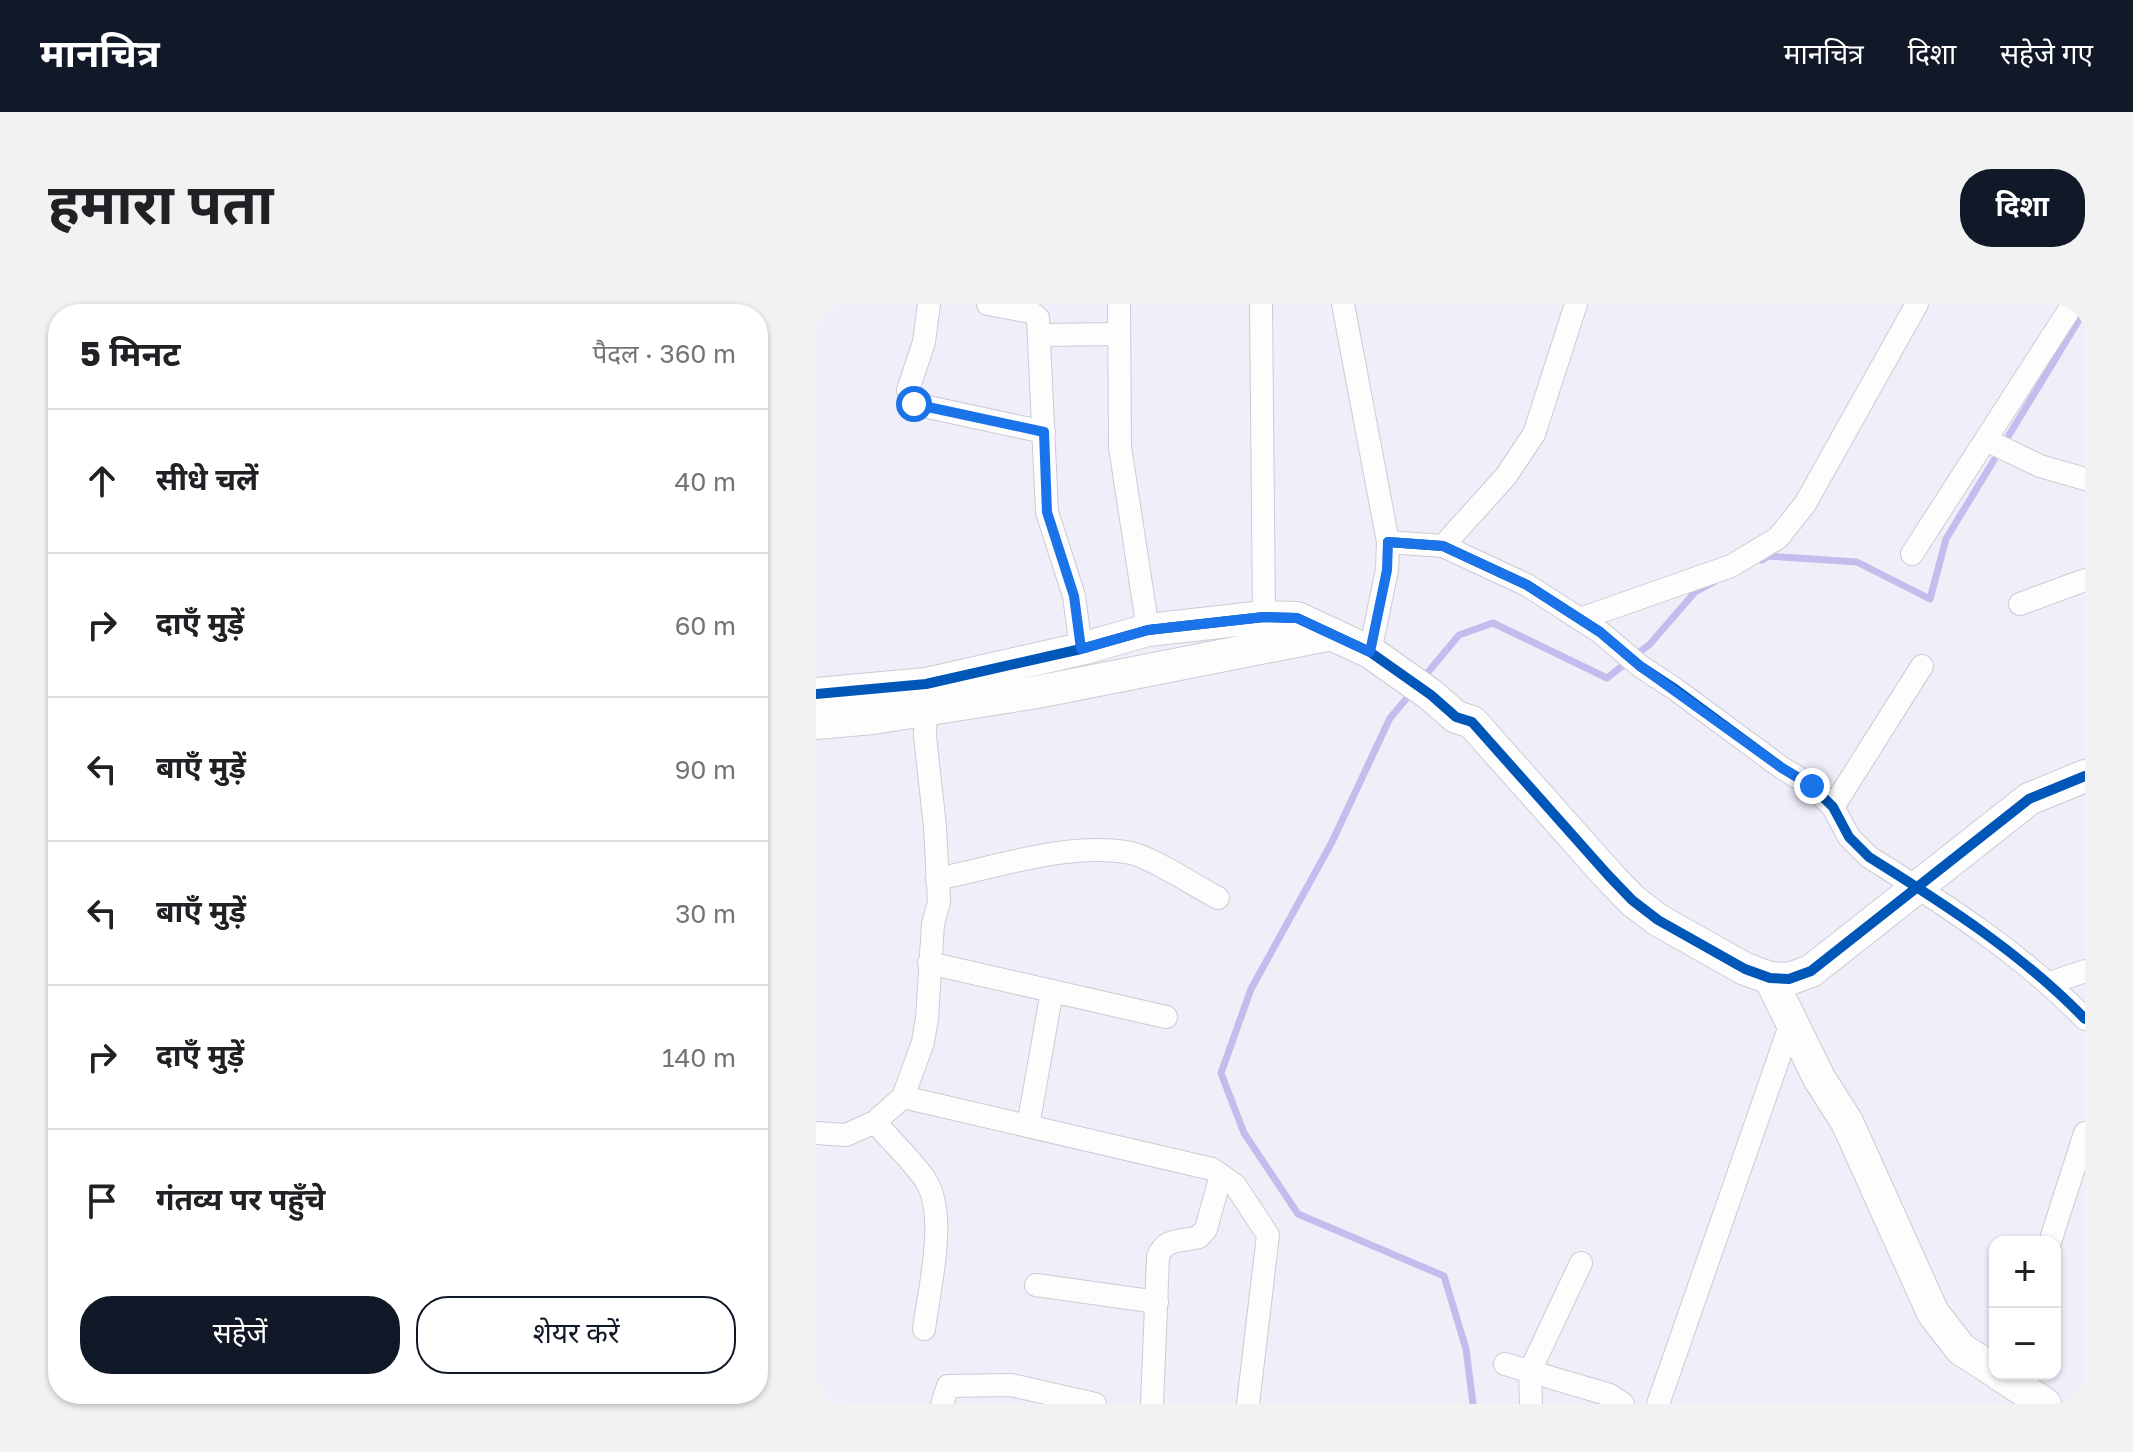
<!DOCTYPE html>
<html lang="hi">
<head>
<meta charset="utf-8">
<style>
	:root { --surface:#fff; --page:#f2f2f2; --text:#202124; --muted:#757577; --line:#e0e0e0; --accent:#111827 }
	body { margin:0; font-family:"Golos Text","Noto Sans Devanagari",sans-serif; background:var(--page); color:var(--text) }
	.controls { position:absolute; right:24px; bottom:24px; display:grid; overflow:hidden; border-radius:16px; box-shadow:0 2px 6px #0004 }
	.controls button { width:72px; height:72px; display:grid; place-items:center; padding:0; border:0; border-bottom:2px solid var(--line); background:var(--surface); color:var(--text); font:40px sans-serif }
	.stop { position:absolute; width:24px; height:24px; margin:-18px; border:6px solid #1a73e8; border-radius:50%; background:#fff }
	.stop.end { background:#1a73e8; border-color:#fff; box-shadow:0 2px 8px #0008 }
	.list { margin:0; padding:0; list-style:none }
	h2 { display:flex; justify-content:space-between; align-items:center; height:104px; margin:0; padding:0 32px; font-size:34px }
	h2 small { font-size:26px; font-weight:400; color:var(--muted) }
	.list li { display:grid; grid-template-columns:52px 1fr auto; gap:24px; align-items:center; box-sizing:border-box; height:144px; padding:0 32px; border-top:2px solid var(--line) }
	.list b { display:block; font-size:30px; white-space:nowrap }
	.list em { font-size:26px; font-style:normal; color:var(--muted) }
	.actions { display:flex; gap:16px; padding:24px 32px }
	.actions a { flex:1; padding:18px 0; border:2px solid var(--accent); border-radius:32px; text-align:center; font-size:28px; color:var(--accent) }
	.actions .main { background:var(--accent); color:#fff }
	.icon { flex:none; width:44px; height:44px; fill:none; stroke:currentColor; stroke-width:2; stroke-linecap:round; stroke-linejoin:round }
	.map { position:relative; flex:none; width:1269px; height:1100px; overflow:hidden; border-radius:32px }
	header { display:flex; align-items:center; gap:48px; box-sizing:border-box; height:112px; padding:0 40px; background:var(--accent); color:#fff }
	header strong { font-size:38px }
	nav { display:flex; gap:44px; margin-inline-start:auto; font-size:28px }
	.intro { display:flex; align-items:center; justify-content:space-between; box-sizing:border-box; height:192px; padding:0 48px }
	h1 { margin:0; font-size:56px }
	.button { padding:20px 36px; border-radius:32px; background:var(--accent); color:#fff; font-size:28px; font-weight:700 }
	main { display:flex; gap:48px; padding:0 48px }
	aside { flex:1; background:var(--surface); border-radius:32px; box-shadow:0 2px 6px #0004 }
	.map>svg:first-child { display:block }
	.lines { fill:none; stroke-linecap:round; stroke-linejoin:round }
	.stream { stroke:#c3bdee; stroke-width:7 }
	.street-casing { stroke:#cccbd4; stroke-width:24 }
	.secondary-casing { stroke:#cccbd4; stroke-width:34 }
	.street { stroke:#fdfdfe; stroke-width:22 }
	.secondary { stroke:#fdfdfe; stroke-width:32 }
	.cycleway-casing { stroke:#fff; stroke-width:15 }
	.cycleway { stroke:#0057b8; stroke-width:10 }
	.route { stroke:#1a73e8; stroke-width:10 }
</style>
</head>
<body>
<header>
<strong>मानचित्र</strong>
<nav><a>मानचित्र</a><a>दिशा</a><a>सहेजे गए</a></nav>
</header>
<div class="intro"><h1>हमारा पता</h1><a class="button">दिशा</a></div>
<main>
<aside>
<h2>5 मिनट<small>पैदल · 360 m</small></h2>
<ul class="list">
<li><svg class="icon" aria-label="ahead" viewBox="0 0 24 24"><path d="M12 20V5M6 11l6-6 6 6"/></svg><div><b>सीधे चलें</b></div><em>40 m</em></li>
<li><svg class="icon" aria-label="right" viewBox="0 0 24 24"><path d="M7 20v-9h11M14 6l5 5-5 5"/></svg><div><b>दाएँ मुड़ें</b></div><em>60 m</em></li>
<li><svg class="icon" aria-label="left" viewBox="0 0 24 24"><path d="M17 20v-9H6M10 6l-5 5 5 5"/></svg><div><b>बाएँ मुड़ें</b></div><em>90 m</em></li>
<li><svg class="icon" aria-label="left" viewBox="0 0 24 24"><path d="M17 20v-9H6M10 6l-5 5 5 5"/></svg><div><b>बाएँ मुड़ें</b></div><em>30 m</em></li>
<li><svg class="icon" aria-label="right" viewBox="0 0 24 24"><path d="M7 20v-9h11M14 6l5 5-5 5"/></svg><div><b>दाएँ मुड़ें</b></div><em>140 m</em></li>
<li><svg class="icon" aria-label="arrive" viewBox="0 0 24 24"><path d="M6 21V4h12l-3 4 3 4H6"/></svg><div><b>गंतव्य पर पहुँचे</b></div></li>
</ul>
<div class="actions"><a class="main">सहेजें</a><a>शेयर करें</a></div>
</aside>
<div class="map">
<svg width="1269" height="1100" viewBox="0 0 1269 1100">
	<rect width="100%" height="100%" fill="#f0eff9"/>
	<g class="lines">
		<g class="stream">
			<path d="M1193,131L1269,6"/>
			<path d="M946,256L952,252L1041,258L1114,295L1130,235L1178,156"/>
			<path d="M607,374L643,331L677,319L791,374L834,340L879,288L898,278"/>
			<path d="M597,387L574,414L516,538L435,685L405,769L428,829L482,910L628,972L650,1045L657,1100"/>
		</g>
		<g class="street-casing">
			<g id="street">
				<path d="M113,0L108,38L92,86L98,100L228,128"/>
				<path d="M172,0L215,8L222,14L231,208L258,292L265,345"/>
				<path d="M303,0L304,143L332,326"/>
				<path d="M445,0L448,313"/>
				<path d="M527,0L572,238L571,266L554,348"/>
				<path d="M225,31L302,30"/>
				<path d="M1170,136L1224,162L1269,175"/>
				<path d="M572,238L627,242L711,281L784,328L824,362L859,385L966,464L996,482L1017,503L1033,533L1053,553C1130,601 1205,649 1269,715"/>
				<path d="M627,242L690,172L718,130L760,0"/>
				<path d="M1096,250L1257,0"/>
				<path d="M1204,300L1269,276"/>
				<path d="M764,315L915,262L962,234L989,200L1101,0"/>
				<path d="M1017,503L1106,362"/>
				<path d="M121,575C180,563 256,537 315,549C335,553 381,583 402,594"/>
				<path d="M113,659L350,713"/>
				<path d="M1234,679L1269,667"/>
				<path d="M87,793L396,865L419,881L452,931L432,1100"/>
				<path d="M59,818C75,837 94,854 108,874C133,908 113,985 108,1025"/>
				<path d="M212,822L236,687"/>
				<path d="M0,829L30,831L59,818L87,793L107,738L111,714L117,620L123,598L119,523L109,432L110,405"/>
				<path d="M1234,938L1269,829"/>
				<path d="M220,981L341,998"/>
				<path d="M689,1060L794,1091L807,1100"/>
				<path d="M126,1100L132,1082L195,1081L279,1100"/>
				<path d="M336,1100L342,953C349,933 366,938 383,933L390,925L405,871"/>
				<path d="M715,1100L714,1067L765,959"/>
				<path d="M842,1100L976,716"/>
			</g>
		</g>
		<g class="secondary-casing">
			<g id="secondary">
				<path d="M0,390L110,380L265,345L332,326L448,313L481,314L554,348L615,391L640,413L656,418L792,571L816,596L842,616L929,665L954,674L973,675L995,667L1213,495L1269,472"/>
				<path d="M0,419L57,414L221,388L516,330"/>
				<path d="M954,674L1003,774L1031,818L1117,1009L1145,1045L1179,1067"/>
				<path d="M1183,1070L1229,1100"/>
			</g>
		</g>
		<use href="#street" class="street"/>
		<use href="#secondary" class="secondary"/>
		<g class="cycleway-casing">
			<g id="cycleway">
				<path d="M572,238L627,242L711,281L784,328L824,362L859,385L966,464L996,482L1017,503L1033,533L1053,553C1130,601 1205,649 1269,715"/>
				<path d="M0,390L110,380L265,345L332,326L448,313L481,314L554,348L615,391L640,413L656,418L792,571L816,596L842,616L929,665L954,674L973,675L995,667L1213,495L1269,472"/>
			</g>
		</g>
		<use href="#cycleway" class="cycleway"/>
	</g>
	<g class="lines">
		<path class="route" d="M98,100L228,128L231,208L258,292L265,345L332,326L448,313L481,314L554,348L571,266L572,238L627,242L711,281L784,328L824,362L966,464L996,482"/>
	</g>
</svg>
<div class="controls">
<button>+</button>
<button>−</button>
</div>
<div class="stop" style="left:98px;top:100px"></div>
<div class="stop end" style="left:996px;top:482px"></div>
</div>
</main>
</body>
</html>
